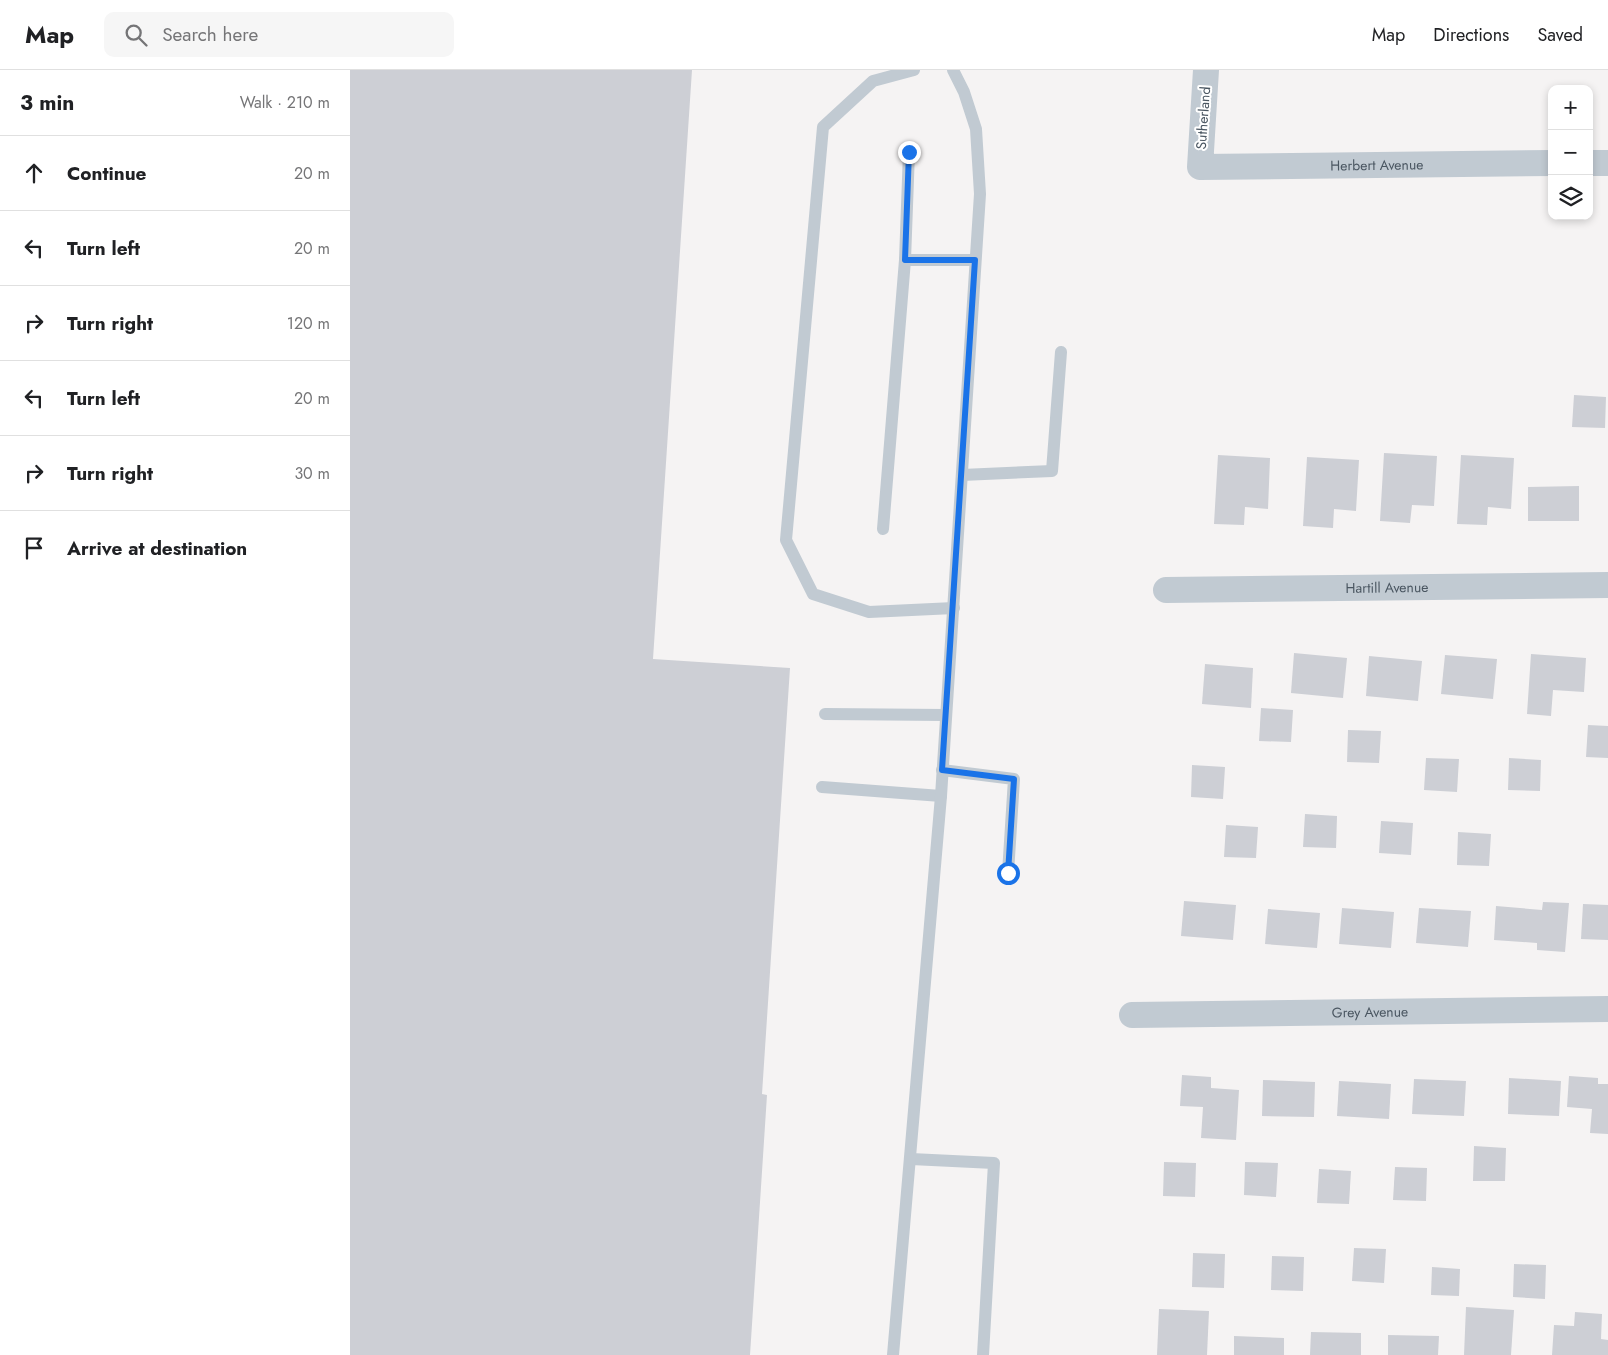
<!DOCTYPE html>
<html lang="en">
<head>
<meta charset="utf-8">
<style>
	:root { --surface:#fff; --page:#f6f6f6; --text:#202124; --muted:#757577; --line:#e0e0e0 }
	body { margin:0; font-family:Jost,sans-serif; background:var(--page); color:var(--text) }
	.controls { position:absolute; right:15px; top:15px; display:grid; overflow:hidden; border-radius:10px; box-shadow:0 2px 8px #0003 }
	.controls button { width:45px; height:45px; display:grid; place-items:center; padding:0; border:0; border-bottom:1px solid var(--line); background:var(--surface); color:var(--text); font:25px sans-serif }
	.stop { position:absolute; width:15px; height:15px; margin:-11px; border:4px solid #1a73e8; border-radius:50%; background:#fff }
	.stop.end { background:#1a73e8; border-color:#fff; box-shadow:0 1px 5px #0008 }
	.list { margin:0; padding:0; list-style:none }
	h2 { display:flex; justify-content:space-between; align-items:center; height:65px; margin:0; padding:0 20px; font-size:21px }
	h2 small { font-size:16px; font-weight:400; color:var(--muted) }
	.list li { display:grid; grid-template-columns:32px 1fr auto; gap:15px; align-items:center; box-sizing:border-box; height:75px; padding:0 20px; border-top:1px solid var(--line) }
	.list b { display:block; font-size:19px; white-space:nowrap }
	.list em { font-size:16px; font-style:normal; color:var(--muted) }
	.icon { flex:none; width:28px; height:28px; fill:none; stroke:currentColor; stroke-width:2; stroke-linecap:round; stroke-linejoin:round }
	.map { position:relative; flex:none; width:1258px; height:1285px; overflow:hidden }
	header { display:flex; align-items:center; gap:30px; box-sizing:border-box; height:70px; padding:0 25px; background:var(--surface); border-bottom:1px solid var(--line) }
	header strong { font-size:24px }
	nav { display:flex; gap:28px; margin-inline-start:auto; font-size:18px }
	.search { width:350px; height:45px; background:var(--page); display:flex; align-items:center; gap:12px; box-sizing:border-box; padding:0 18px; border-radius:10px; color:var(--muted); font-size:19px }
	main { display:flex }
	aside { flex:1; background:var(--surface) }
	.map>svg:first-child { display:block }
	.building { fill:#cdcfd5 }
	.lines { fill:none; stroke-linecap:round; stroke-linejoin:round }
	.service { stroke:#c1cad2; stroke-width:12 }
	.minor { stroke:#c1cad2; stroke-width:26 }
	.route { stroke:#1a73e8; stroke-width:6 }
	.labels { text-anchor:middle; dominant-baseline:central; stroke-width:4; stroke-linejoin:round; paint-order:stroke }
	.street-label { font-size:14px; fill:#4a5661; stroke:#fff }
</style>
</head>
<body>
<header>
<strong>Map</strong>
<div class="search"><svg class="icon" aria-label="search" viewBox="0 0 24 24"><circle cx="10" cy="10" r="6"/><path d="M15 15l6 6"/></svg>Search here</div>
<nav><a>Map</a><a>Directions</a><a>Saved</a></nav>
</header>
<main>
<aside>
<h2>3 min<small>Walk · 210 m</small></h2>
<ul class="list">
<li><svg class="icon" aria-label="ahead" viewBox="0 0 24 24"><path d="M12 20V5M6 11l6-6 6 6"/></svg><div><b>Continue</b></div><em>20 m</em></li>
<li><svg class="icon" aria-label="left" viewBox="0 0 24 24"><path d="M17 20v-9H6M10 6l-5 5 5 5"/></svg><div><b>Turn left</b></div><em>20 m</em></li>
<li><svg class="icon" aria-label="right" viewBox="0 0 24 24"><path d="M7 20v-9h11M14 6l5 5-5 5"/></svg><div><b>Turn right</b></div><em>120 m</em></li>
<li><svg class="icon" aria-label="left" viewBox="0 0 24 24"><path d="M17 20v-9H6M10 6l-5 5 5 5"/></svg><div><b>Turn left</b></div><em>20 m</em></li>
<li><svg class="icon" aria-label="right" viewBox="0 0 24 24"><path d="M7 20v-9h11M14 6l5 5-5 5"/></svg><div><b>Turn right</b></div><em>30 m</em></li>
<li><svg class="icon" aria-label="arrive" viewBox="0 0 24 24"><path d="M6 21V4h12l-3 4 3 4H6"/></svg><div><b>Arrive at destination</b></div></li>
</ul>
</aside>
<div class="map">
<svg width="1258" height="1285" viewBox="0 0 1258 1285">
	<rect width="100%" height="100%" fill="#f5f3f3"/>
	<g class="building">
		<path d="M0,0H342L303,589L440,598L412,1024L417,1025L400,1285H0Z"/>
		<path d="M1224,325L1256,327L1255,358L1222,357Z"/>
		<path d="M1034,383L1087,386L1084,436L1062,435L1060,453L1030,451Z"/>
		<path d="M868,385L920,388L918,439L895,437L894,455L864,454Z"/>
		<path d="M1111,385L1164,388L1161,439L1138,437L1137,455L1107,454Z"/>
		<path d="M957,387L1009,390L1006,441L984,439L983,458L953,456Z"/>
		<path d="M1229,416V451H1178V417Z"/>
		<path d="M944,583L997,588L993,628L941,623Z"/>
		<path d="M1181,584L1236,588L1234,622L1203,620L1201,646L1177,644Z"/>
		<path d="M1095,585L1147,589L1143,629L1091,624Z"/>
		<path d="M1019,586L1072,591L1068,631L1016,626Z"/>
		<path d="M855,594L903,598L901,638L852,634Z"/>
		<path d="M911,638L943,640L941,672L909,671Z"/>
		<path d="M1238,655L1258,656V688L1236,687Z"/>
		<path d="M998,660L1031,661L1029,693L997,692Z"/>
		<path d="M1076,688L1109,689L1107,722L1074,720Z"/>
		<path d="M1159,688L1191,690L1190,721L1158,720Z"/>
		<path d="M842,695L875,697L873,729L841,727Z"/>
		<path d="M955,744L987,746L986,778L953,777Z"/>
		<path d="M1031,751L1063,753L1061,785L1029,783Z"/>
		<path d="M876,755L908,757L906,788L874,787Z"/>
		<path d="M1108,762L1141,764L1139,796L1107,795Z"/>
		<path d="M834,831L886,835L883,870L831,866Z"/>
		<path d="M1193,832L1219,833L1215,882L1187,880V873L1144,870L1146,836L1192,840Z"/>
		<path d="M1233,834L1258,835V870L1231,869Z"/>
		<path d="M992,838L1044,842L1041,878L989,874Z"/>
		<path d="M1069,838L1121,841L1118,877L1066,873Z"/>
		<path d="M918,839L970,843L967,878L915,874Z"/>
		<path d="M832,1005L861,1007V1018L889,1020L886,1070L851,1068L853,1037L830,1036Z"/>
		<path d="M1219,1006L1248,1008V1014H1258V1064L1240,1063L1242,1039L1217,1037Z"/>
		<path d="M1159,1008L1211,1011L1209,1046L1158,1044Z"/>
		<path d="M1064,1009L1116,1011L1114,1046L1062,1044Z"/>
		<path d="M913,1010L965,1012L964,1047L912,1046Z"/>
		<path d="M989,1011L1041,1014L1039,1049L987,1046Z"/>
		<path d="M1124,1076L1156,1078L1155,1111H1123Z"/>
		<path d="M814,1092L846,1093L845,1127L813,1126Z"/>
		<path d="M895,1092L928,1093L926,1127L894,1125Z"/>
		<path d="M1045,1097L1077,1098L1076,1131L1043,1130Z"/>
		<path d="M969,1099L1001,1101L999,1134L967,1133Z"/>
		<path d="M1004,1178L1036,1179L1034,1213L1002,1211Z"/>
		<path d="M843,1183L875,1184L874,1218L842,1217Z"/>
		<path d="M922,1186L954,1187L953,1221L921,1220Z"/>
		<path d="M1164,1194L1196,1195L1195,1229L1163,1227Z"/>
		<path d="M1082,1197L1110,1199L1109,1226L1081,1225Z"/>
		<path d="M1116,1237L1164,1240L1161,1285H1114Z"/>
		<path d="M809,1239L859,1241L857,1285H807Z"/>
		<path d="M1225,1242L1252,1244L1251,1269L1258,1270V1285H1202L1204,1255L1224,1256Z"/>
		<path d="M961,1262L1011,1263V1285H960Z"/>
		<path d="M1038,1265L1089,1266L1088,1285H1038Z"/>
		<path d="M884,1266L934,1268V1285H884Z"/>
	</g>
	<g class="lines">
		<g class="service">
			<path d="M564,0L523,11L473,57L436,470L463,524L519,542L604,538"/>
			<path d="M559,82L555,190H625"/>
			<path d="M612,405L702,401L711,282"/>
			<path d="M533,459L555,190"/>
			<path d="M475,644L595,645"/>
			<path d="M592,700L664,709L658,803"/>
			<path d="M472,717L591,726"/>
			<path d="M561,1089L644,1093L633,1285"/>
			<path d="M543,1285L591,726L630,124L626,59L614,22L603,0"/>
		</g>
		<g class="minor">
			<path id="s1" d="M856,0L850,97L1202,93"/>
			<path d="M1239,93H1258"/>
			<path id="s2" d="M816,520L1258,515"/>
			<path id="s3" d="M782,945L1258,939"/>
		</g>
	</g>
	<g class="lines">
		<path class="route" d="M559,82L555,190H625L592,700L664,709L658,803"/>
	</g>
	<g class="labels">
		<g class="street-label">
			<text transform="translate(853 48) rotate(-86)">Sutherland</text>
			<text stroke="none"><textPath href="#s1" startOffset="274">Herbert Avenue</textPath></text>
			<text stroke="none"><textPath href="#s2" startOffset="221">Hartill Avenue</textPath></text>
			<text stroke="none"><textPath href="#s3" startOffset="238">Grey Avenue</textPath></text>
		</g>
	</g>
</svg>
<div class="controls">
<button>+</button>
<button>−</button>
<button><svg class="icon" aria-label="layers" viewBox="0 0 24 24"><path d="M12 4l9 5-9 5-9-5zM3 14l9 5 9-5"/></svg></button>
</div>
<div class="stop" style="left:658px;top:803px"></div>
<div class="stop end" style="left:559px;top:82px"></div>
</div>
</main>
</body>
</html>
